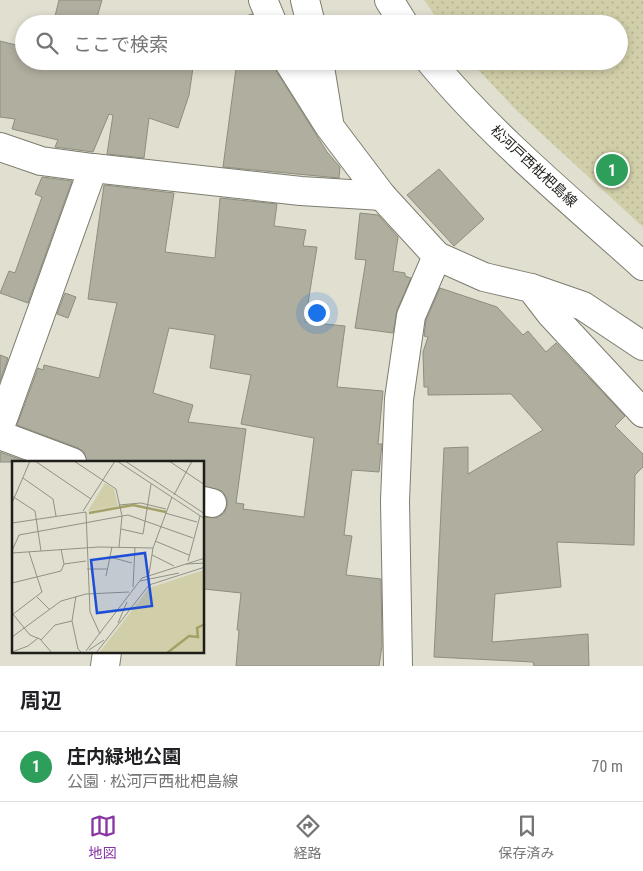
<!DOCTYPE html>
<html lang="ja">
<head>
<meta charset="utf-8">
<style>
	:root { --surface:#fff; --page:#f6f6f6; --text:#202124; --muted:#757577; --line:#e0e0e0; --accent:#8835a4 }
	body { margin:0; font-family:"Roboto Condensed","Noto Sans JP",sans-serif; background:var(--page); color:var(--text) }
	.you { position:absolute; left:316px; top:312px; width:18px; height:18px; margin:-12px; border:4px solid #fff; border-radius:50%; background:#1a73e8; box-shadow:0 0 0 8px #1a73e833 }
	.badge { display:grid; place-items:center; width:32px; height:32px; border-radius:50%; background:var(--accent); color:#fff; font-size:16px; font-weight:700 }
	.pin { position:absolute; translate:-50% -50%; border:2px solid #fff; box-shadow:0 1px 5px #0006 }
	.list { margin:0; padding:0; list-style:none }
	h2 { display:flex; justify-content:space-between; align-items:center; height:65px; margin:0; padding:0 20px; font-size:21px }
	h2 small { font-size:16px; font-weight:400; color:var(--muted) }
	.list li { display:grid; grid-template-columns:32px 1fr auto; gap:15px; align-items:center; box-sizing:border-box; height:70px; padding:0 20px; border-top:1px solid var(--line) }
	.list b { display:block; font-size:19px; white-space:nowrap }
	.list p { margin:0; font-size:16px; white-space:nowrap; color:var(--muted) }
	.list em { font-size:16px; font-style:normal; color:var(--muted) }
	.icon { flex:none; width:28px; height:28px; fill:none; stroke:currentColor; stroke-width:2; stroke-linecap:round; stroke-linejoin:round }
	.map { position:relative; flex:none; width:643px; height:666px; overflow:hidden }
	.search { position:absolute; background:var(--surface); box-shadow:0 2px 8px #0003; left:15px; right:15px; top:15px; height:55px; display:flex; align-items:center; gap:12px; box-sizing:border-box; padding:0 18px; border-radius:28px; color:var(--muted); font-size:19px }
	.sheet { height:135px; background:var(--surface) }
	nav { display:flex; justify-content:space-around; align-items:center; box-sizing:border-box; height:70px; border-top:1px solid var(--line); background:var(--surface); font-size:14px; color:var(--muted) }
	nav a { display:grid; justify-items:center; gap:2px }
	nav .on { color:var(--accent) }
	.map>svg:first-child { display:block }
	.park { fill:url(#park-dots) }
	.building { fill:#afae9f; stroke:#8e8e80; fill-rule:evenodd }
	.lines { fill:none; stroke-linecap:round; stroke-linejoin:round }
	.street-casing { stroke:#7d7d6f; stroke-width:30 }
	.secondary-casing { stroke:#7d7d6f; stroke-width:30 }
	.street { stroke:#fff; stroke-width:28 }
	.secondary { stroke:#fff; stroke-width:28 }
	.labels { text-anchor:middle; dominant-baseline:central; stroke-width:4; stroke-linejoin:round; paint-order:stroke }
	.street-label { font-size:14px; fill:#1e1d18; stroke:#fff }
	.inset-river { fill:none; stroke:#a3a168; stroke-width:2.5 }
	.inset-road { fill:none; stroke:#929186; stroke-width:1 }
	.view { fill:#1d4ed8; fill-opacity:0.15; stroke:#1d4ed8; stroke-width:2.5 }
	.inset-edge { fill:none; stroke:#1e1d18; stroke-width:2.5 }
</style>
</head>
<body>
<div class="map">
<svg width="643" height="666" viewBox="0 0 643 666">
	<defs>
		<pattern id="park-dots" width="8" height="8" patternUnits="userSpaceOnUse" patternTransform="scale(1.25)"><rect width="8" height="8" fill="#d1cfa9"/><path d="M2 2h.1M6 6h.1" fill="none" stroke="#b3b191" stroke-width="1.8" stroke-linecap="round"/></pattern>
	</defs>
	<rect width="100%" height="100%" fill="#e0dfd0"/>
	<path class="park" d="M424,0H643V227L518,112L470,61H619V24H441Z"/>
	<g class="building">
		<path d="M59,0H102L95,24H53Z"/>
		<path d="M252,14L256,24H242L243,17Z"/>
		<path d="M0,41L24,47V61H194L189,95L178,128L149,118L144,158L107,154L113,115L109,114L93,152L55,147L58,140L12,129L15,119L0,117Z"/>
		<path d="M237,61H272L275,69L327,152L340,167L339,178L223,167Z"/>
		<path d="M439,169L484,219L454,246L407,195Z"/>
		<path d="M42,177L72,181L28,303L0,293L9,271L15,273L42,197L35,194Z"/>
		<path d="M104,185L174,193L165,252L215,258L220,198L277,204L274,226L306,230L303,246L317,247L305,322L345,326L337,387L383,391L378,444H382L379,472L352,470L344,535L352,536L346,575L381,579L382,646L379,666H236L239,630H237L241,593L204,589V517L217,518L224,513L227,506V498L222,491L204,486V462H87L84,452L78,448L17,425L38,368L43,370L44,365L99,378L117,303L88,299ZM169,328L215,335L210,368L251,375L241,424L314,438L304,517L243,509L244,504L236,503L246,429L188,422L193,405L153,393Z"/>
		<path d="M360,213L378,215L398,237L393,271L405,273V276L411,278L397,310L393,333L355,328L366,260L355,259Z"/>
		<path d="M440,288L497,307L523,335L528,331L546,352L556,343L625,416L615,426L643,454V467L635,475L634,545L557,542L561,587L495,594L492,642L588,634L589,666H534L533,662L434,657L444,448L468,447V474L543,430L511,394L428,395V387H424L423,352L428,337L424,336L426,320Z"/>
		<path d="M65,293L76,297L68,318L57,314Z"/>
		<path d="M0,355L8,358L0,381Z"/>
		<path d="M0,452L28,462H0Z"/>
	</g>
	<g class="lines">
		<g class="street-casing">
			<g id="street">
				<path d="M263,0L273,24"/>
				<path d="M305,0L311,24"/>
				<path d="M288,61L329,126L382,196L437,256L484,277L531,288L551,314L643,413"/>
				<path d="M319,61L329,122"/>
				<path d="M0,147L41,161L93,168L301,191L382,196"/>
				<path d="M531,288L583,306L643,346"/>
				<path d="M0,427L93,168"/>
				<path d="M0,435L72,462"/>
				<path d="M204,501L212,503"/>
				<path d="M105,666L107,652"/>
				<path d="M398,666L395,501L399,399L411,316L437,256"/>
			</g>
		</g>
		<g class="secondary-casing">
			<g id="secondary">
				<path d="M389,0L404,24"/>
				<path d="M430,61C493,137 570,200 643,266"/>
			</g>
		</g>
		<use href="#street" class="street"/>
		<use href="#secondary" class="secondary"/>
	</g>
	<g class="labels">
		<g class="street-label">
			<text transform="translate(534 166) rotate(43)">松河戸西枇杷島線</text>
		</g>
	</g>
	<g transform="translate(12 461)">
		<rect width="192" height="192" fill="#e0dfd0"/>
		<path d="M93,22L102,28L106,45L76,50ZM192,109V192H87L137,127Z" fill="#d1cfa9"/>
		<path class="inset-river" d="M77,52L121,44L154,51M155,192L177,175L186,176L185,167L193,163"/>
		<path class="inset-road" d="M23,0L79,38M62,0L104,28L110,55L107,86M105,0L193,58M113,0L193,53M157,0L193,24M11,17L41,38L44,55M162,34L180,0M0,35L23,50L29,90M0,42L18,0M107,44L129,42L154,48M71,50L103,0M153,52L185,61M0,62L74,51L78,151L88,173M109,68L131,73L139,23M143,80L177,94M0,90L7,74L116,54L181,77M0,92L87,86L141,87M140,94L162,105M98,96L120,102M176,100L188,55M52,103L74,100M174,103L193,102M75,108H95M137,113L141,87L160,36M94,115L100,86M128,120L167,112M0,122L49,110L52,103L49,88M121,126L123,86M64,135L60,160L66,188L70,192M25,136L38,149M0,152L18,174L28,178L40,192M0,154L30,131L17,91M106,162L115,141M0,176L49,140L74,133L117,131M29,179L43,164L60,160M77,189L92,179M74,190L130,117L193,97M0,191L16,185L26,177M84,192L137,124L193,106"/>
		<path class="view" d="M133,92L140,145L85,152L79,99Z"/>
		<rect width="192" height="192" class="inset-edge"/>
	</g>
</svg>
<div class="you"></div>
<div class="pin badge" style="left:612px;top:170px;background:#2e9e5b">1</div>
<div class="search"><svg class="icon" aria-label="search" viewBox="0 0 24 24"><circle cx="10" cy="10" r="6"/><path d="M15 15l6 6"/></svg>ここで検索</div>
</div>
<section class="sheet">
<h2>周辺<small></small></h2>
<ul class="list">
<li><span class="badge" style="background:#2e9e5b">1</span><div><b>庄内緑地公園</b><p>公園 · 松河戸西枇杷島線</p></div><em>70 m</em></li>
</ul>
</section>
<nav>
<a class="on"><svg class="icon" aria-label="map" viewBox="0 0 24 24"><path d="M3 6l6-2 6 2 6-2v14l-6 2-6-2-6 2zM9 4v14M15 6v14"/></svg>地図</a>
<a><svg class="icon" aria-label="directions" viewBox="0 0 24 24"><path d="M12 3l9 9-9 9-9-9zM9 14v-3h6M13 9l2 2-2 2"/></svg>経路</a>
<a><svg class="icon" aria-label="saved" viewBox="0 0 24 24"><path d="M7 4h10v16l-5-4-5 4z"/></svg>保存済み</a>
</nav>
</body>
</html>
